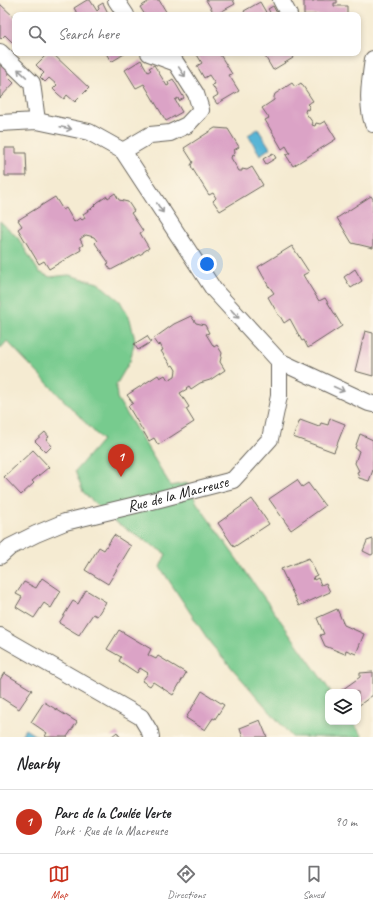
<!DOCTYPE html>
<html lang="en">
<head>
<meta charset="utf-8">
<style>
	:root { --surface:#fff; --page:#f6f6f6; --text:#202124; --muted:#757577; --line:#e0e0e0; --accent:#c8321e }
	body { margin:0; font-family:Caveat,sans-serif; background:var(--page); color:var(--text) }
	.controls { position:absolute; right:12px; bottom:12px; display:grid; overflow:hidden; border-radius:8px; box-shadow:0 2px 6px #0003 }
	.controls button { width:36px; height:36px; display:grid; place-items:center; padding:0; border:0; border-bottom:1px solid var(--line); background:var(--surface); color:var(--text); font:20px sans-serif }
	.you { position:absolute; left:207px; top:264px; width:14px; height:14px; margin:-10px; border:3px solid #fff; border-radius:50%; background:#1a73e8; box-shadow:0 0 0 6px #1a73e833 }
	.badge { display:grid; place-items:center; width:26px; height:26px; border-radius:50%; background:var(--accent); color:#fff; font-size:13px; font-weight:700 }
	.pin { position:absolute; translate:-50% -33px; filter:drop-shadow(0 1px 2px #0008) }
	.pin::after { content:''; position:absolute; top:21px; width:14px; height:12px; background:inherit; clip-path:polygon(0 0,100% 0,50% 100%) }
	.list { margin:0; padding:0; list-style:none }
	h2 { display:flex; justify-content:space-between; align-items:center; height:52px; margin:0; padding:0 16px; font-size:17px }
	h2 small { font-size:13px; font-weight:400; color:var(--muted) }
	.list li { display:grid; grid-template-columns:26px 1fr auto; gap:12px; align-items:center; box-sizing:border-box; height:64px; padding:0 16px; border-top:1px solid var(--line) }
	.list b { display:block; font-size:15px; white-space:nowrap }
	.list p { margin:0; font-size:13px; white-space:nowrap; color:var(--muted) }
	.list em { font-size:13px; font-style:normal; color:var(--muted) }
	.icon { flex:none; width:22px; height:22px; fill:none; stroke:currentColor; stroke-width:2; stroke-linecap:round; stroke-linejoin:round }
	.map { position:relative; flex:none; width:373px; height:737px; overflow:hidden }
	.search { position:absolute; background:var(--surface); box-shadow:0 2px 6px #0003; left:12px; right:12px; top:12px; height:44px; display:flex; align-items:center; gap:10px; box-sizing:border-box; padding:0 14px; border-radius:8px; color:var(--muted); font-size:15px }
	.sheet { height:116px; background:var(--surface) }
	nav { display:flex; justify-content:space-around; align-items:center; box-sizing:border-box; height:56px; border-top:1px solid var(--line); background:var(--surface); font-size:11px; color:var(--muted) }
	nav a { display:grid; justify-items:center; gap:2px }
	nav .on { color:var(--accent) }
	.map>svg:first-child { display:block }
	.green { fill:#77cb8e; stroke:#4a7455 }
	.water { fill:#58b5d6; stroke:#3a6879 }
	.building { fill:#dba3c6 }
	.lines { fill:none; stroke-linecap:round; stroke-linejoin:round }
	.street-casing { stroke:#68645c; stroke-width:18 }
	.street { stroke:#fff; stroke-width:16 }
	.oneway { stroke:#999 }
	.labels { text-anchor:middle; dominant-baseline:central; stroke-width:3; stroke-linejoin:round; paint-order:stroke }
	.street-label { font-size:16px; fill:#1c1c1c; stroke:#fcf5e5 }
</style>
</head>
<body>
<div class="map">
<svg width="373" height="737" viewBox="0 0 373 737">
	<rect width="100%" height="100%" fill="#fcf5e5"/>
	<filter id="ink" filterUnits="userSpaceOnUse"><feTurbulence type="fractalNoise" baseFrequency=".025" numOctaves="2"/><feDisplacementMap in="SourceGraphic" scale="8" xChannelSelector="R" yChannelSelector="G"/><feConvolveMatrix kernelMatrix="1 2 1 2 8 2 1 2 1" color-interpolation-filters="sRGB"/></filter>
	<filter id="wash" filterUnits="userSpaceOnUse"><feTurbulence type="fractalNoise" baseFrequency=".012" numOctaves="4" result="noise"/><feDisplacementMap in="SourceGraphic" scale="16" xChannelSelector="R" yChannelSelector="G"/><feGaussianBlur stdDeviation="0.9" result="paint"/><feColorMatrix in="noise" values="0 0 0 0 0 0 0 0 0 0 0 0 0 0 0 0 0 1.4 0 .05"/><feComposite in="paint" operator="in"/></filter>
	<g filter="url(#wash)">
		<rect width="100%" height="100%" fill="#f5ebd2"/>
		<path class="green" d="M0,221L18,238L39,272L50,277L69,275L98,283L120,301L130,319L135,340L130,361L116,385L117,398L171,486L187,483L197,503L331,692H328V722H352L362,735V737H292L211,644L160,567L166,554L114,521L83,492L75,471L102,440L7,341L0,349Z"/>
		<g class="water">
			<path d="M258,129L270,148L260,155L248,135Z"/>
			<path d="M25,729L38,737H20Z"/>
		</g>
		<g id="blocks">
			<g class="building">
				<path d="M87,0H90L97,11L99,9L98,6L103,3L109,15H78L74,8Z"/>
				<path d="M151,0H159L168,15H145L140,7Z"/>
				<path d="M206,0H233L235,4L215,15Z"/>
				<path d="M314,0H337V3H334V6H347V15H304V1H314Z"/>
				<path d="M260,2L267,14L270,12L268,9L273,6L278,15H246L244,11Z"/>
				<path d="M0,4L15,18V45L5,35L1,39L0,38Z"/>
				<path d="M48,53H52L89,88L75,102L67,95L64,99L58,94L53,89L57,85L49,78L45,82L40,77L44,73L36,65Z"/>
				<path d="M106,53H126L111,62Z"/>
				<path d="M196,53H219L232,74L229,75L239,91L217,104L213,98L218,95L212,85L215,84L209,75L204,78L197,66L202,63Z"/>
				<path d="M263,53H290L293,58L273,70Z"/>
				<path d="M141,60L148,72L151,70L149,68L154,65L167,86L169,85L168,82L173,79L184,98L179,101L178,98L175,100L182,112L166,121L144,84L136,88L125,70Z"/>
				<path d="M2,64L10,72L7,76L14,83L0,98V66Z"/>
				<path d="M292,83L295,87L301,83L313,101L307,104L309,106L308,110L306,109L305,112L313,123L312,125L315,126L316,123L320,124L325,121L336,139L293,166L286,155L290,153L286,146L282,149L265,120L269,118L262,108L274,100V97L275,94Z"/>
				<path d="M215,128L228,129L239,147L234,150L235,152L234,156L232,155L231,158L239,171H242V169L247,170L252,167L263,185L220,211L213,201L216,198L213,193L209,195L192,168L191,165L193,162L184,148Z"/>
				<path d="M5,148H16V153H26L27,176H5Z"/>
				<path d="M273,153L276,158L266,164L263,159Z"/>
				<path d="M115,193L119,200L128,202L134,211L131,213L143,231L140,233L149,248L143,252V253L111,270L107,264L109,263L95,243L97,241L94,237L86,235L80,239L83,245L80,247L81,250L49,269L44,261L39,264L18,229L22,226L18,220L55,197L63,210L66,208L74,222L80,218L82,220L85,218L83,214L91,209L98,202L107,196L108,198Z"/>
				<path d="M371,196L373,199V248L352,243L337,218Z"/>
				<path d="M292,246L309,272L303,275L319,301L325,298L342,326L308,348L304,340L302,341L290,319L284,323L280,316H279L268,297L274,293L269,286V287L258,267Z"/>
				<path d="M355,269L362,281L351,288L344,277Z"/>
				<path d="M191,316L196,323L205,325L209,333L206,334L214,347L217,345L222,353L220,362L225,370L210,380L200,383L191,389L189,386L186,388L187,389L180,393L189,407L186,409L194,422L158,445L154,438L149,441L128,406L133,403L127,395L158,375L160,378L165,375L168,380L175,376L176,370L173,365L171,366L161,351L163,350L160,344L158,346L153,339L174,324Z"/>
				<path d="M365,331L373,333V376L355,371Z"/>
				<path d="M147,336L151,342L138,350L134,344Z"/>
				<path d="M330,418L345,424L334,452L293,437L300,420L319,427L321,423L328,425Z"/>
				<path d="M45,432L49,437L46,439L52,446L46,452L35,441Z"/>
				<path d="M360,434L373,440V470L369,481L359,478L357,472L359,471L355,463L359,451L355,448Z"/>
				<path d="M33,450L49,467L32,481L34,483L21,495L4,477Z"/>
				<path d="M297,480L302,487L308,483L325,506L291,530L269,499Z"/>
				<path d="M252,499L269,524L234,547L218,523Z"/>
				<path d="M114,535L131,546L108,584L85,570L99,547L104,550Z"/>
				<path d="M373,539V554L371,555L363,551L367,541Z"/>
				<path d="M309,558L317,575L313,577L314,580L318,578L321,585L326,583L330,592L299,606L281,569Z"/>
				<path d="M42,578L61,591L51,608L44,603L34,618L16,607L22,597L16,594L24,582L36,588Z"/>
				<path d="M86,590L106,602L97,616L93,614L79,635L59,623L73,601L78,604Z"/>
				<path d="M337,609L344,625L364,634L356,654L346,650L345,654L325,646L320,635L324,634L317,618Z"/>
				<path d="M119,630L151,649L148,655L156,659L158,656L186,673L173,695L153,682L150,686L142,681L148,673L140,668L137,673L119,661L121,657L107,649Z"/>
				<path d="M373,672V695L358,706V692H339L360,677V673Z"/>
				<path d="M4,673L32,690L19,709L0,697V680Z"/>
				<path d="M202,691L224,705L215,719L213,718L205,730L186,718Z"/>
				<path d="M44,702L77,722L67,737H47L45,736L47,733L31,722Z"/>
				<path d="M260,720L267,737H243L240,728Z"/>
				<path d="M117,732L120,737H111Z"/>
			</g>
		</g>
	</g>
	<g filter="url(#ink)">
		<use href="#blocks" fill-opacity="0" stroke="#68645c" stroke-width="1"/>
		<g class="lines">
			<g class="street-casing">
				<g id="street">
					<path d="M116,0L126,15"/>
					<path d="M281,0L289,15"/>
					<path d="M0,52L32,83L37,121"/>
					<path d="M373,59C370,81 366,103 373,124"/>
					<path d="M0,123L37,121L89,132L123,151L214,290L279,361L369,403L373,404"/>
					<path d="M123,151L150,135L170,133L187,125L201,110L196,94L176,63L149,53"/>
					<path id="s1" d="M0,556L10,547L36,534L65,522L152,501L233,480L270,439L279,396V361"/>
					<path d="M0,636L141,717L150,732L151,737"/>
				</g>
			</g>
			<use href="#street" class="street"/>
		</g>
		<defs><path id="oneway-shaft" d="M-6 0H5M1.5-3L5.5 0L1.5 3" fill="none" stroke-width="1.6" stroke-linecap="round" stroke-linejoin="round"/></defs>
		<g class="oneway">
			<use href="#oneway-shaft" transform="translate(182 72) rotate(56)"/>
			<use href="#oneway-shaft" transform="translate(22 73) rotate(-137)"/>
			<use href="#oneway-shaft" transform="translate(66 128) rotate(12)"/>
			<use href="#oneway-shaft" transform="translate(160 208) rotate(57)"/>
			<use href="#oneway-shaft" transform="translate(235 314) rotate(47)"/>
			<use href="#oneway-shaft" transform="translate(339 389) rotate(25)"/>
		</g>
	</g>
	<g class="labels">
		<g class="street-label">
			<text stroke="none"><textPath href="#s1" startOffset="190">Rue de la Macreuse</textPath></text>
		</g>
	</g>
</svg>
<div class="controls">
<button><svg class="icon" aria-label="layers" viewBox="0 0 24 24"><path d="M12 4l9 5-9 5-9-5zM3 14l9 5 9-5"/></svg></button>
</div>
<div class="you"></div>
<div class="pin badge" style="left:121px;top:477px">1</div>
<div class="search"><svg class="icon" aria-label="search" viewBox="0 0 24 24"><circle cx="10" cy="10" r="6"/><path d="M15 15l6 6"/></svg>Search here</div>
</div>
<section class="sheet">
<h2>Nearby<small></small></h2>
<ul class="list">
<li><span class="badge">1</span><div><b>Parc de la Coulée Verte</b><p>Park · Rue de la Macreuse</p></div><em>90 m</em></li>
</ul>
</section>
<nav>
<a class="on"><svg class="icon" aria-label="map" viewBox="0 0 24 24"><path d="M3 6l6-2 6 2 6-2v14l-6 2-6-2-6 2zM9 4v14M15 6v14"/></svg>Map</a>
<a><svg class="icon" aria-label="directions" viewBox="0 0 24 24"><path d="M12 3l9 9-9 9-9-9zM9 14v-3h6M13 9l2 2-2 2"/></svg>Directions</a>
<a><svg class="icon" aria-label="saved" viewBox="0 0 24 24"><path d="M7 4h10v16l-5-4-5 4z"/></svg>Saved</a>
</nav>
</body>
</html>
